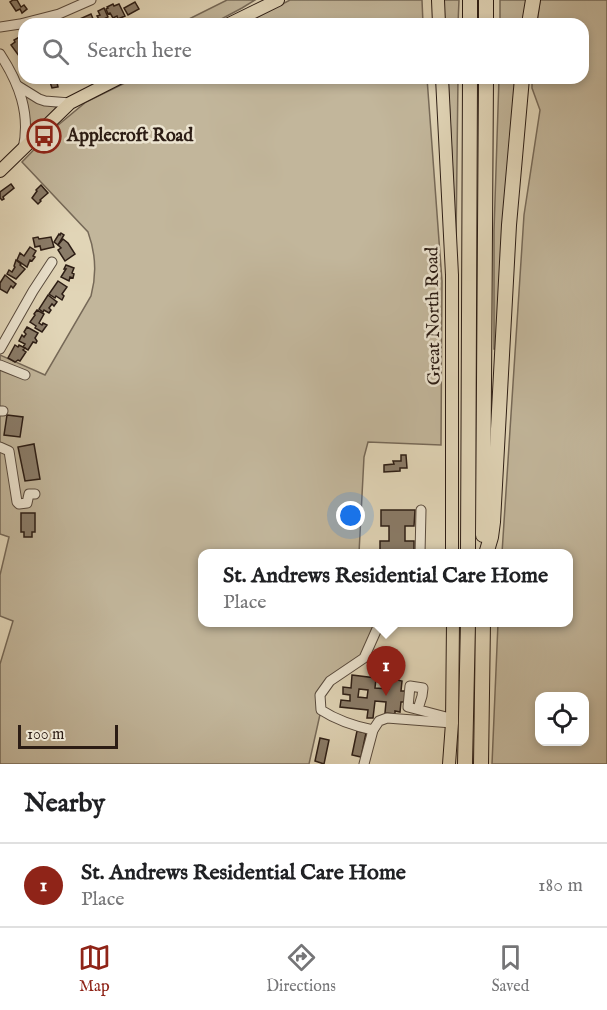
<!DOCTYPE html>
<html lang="en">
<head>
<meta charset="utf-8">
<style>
	:root { --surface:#fff; --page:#f6f6f6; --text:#202124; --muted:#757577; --line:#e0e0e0; --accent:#8f2418 }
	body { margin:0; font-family:"IM FELL English",serif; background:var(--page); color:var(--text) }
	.controls { position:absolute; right:18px; bottom:18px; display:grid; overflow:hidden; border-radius:12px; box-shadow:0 3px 9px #0003 }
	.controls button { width:54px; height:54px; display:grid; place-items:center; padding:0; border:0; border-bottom:2px solid var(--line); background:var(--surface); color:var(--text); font:30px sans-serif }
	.scale { position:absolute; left:18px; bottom:15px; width:100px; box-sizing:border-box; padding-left:6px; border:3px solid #2b1c14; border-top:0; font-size:16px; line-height:21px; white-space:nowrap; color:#2b1c14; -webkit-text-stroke:4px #ece4d0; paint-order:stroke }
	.you { position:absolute; left:351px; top:516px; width:21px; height:21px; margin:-15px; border:4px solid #fff; border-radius:50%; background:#1a73e8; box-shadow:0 0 0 9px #1a73e833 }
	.badge { display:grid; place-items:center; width:39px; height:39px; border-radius:50%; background:var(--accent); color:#fff; font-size:20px; font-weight:700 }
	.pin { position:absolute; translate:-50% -50px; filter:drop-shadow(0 2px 3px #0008) }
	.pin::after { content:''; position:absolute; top:32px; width:21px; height:18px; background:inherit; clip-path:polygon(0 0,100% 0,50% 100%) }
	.popup { position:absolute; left:198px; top:549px; width:375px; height:78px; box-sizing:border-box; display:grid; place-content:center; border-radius:12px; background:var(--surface); filter:drop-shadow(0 2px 4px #0005); font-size:20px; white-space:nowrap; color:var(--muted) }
	.popup b { font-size:22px; color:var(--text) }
	.popup::after { content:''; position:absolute; left:50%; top:100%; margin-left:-12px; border:12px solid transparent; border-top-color:var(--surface) }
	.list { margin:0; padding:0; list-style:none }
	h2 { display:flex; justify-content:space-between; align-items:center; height:78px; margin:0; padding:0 24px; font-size:26px }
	h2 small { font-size:20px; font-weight:400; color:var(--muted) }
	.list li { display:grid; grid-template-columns:39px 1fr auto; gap:18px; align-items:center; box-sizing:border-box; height:84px; padding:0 24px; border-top:2px solid var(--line) }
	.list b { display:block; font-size:22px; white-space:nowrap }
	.list p { margin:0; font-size:20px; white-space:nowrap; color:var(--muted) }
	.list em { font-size:20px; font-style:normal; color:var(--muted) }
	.icon { flex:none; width:33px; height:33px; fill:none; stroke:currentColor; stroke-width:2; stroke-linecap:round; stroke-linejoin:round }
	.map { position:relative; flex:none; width:607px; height:764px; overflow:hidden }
	.search { position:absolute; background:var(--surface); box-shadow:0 3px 9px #0003; left:18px; right:18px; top:18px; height:66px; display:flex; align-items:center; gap:15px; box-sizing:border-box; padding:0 21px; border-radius:18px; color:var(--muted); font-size:22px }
	.sheet { height:162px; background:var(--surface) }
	nav { display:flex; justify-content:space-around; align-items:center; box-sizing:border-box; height:84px; border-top:2px solid var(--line); background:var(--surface); font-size:16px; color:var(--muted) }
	nav a { display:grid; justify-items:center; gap:3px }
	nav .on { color:var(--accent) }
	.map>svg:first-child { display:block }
	.green { fill:#c2b69b; stroke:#766958; stroke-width:1.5; fill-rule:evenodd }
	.building { fill:#8a7c69; stroke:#2b1c14; stroke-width:1.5; fill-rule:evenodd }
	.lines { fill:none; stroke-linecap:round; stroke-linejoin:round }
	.minor-casing { stroke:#584a3d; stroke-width:11 }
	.major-casing { stroke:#2b1c14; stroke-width:14 }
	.highway-casing { stroke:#2b1c14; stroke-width:16 }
	.minor { stroke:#ece4d0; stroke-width:9 }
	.major { stroke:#e1d5b7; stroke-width:12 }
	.highway { stroke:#e1d5b7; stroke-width:14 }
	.labels { text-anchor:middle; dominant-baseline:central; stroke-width:5; stroke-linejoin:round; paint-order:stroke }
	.poi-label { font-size:18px; font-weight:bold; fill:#2b1c14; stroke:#ece4d0; text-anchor:start }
	.street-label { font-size:18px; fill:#2b1c14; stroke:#ece4d0 }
</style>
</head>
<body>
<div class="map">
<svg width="607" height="764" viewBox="0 0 607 764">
	<rect width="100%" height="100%" fill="#e1d5b7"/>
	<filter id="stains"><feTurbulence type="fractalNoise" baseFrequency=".00333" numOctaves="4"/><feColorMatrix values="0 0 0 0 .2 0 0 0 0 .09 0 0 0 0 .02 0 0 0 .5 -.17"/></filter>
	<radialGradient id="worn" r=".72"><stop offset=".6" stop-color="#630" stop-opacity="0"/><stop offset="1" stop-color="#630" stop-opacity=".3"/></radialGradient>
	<g class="green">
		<path d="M227,0H255L242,8L212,24H179Z"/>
		<path d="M290,0H422L423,24H244Z"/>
		<path d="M443,0H459L458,24H445Z"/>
		<path d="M500,0H527L524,24H500Z"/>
		<path d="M540,0H607V764H492L498,623L569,622V554L502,553L524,215L540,110L532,88V78H583V24H537ZM584,696V742H540V696Z"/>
		<path d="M135,78H427L442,281L441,445L368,442L364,457L359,553L203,554V622L377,623L364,658L320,695L321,710L309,764H0V664L13,621L0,616V575L9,537L0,534V355L45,375L91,296C97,274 96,254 88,232L22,162L57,126L86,102Z"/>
		<path d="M448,78H458L456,242Z"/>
		<path d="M499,78H518L499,349H494V231Z"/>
		<path d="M27,96L41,104L57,107L30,136L25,97Z"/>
	</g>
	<g class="building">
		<path d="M13,0H17L21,7L24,5L27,9L22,13L20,9L16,11L10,2Z"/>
		<path d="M135,2L139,9L128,15L124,8Z"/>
		<path d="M113,4L114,6L119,4L125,16L118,19L117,16L113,18L110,13L108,14L106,9L108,8L107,7Z"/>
		<path d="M104,8L108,17L100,21L97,16L100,15L98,11Z"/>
		<path d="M91,14L94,21L86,24H77L75,21Z"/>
		<path d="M23,35L24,45L21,46L24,52L19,56L11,45L15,42L14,40Z"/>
		<path d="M56,78L58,87L52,88L49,79Z"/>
		<path d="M11,184L14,188L3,197L4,199L2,200L0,198V192Z"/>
		<path d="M41,185L48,193L40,200L41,201L38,204L32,198L37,191L36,190Z"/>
		<path d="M61,233L64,235L58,245L54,242L59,234L60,235Z"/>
		<path d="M38,237L39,239L51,237L54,247L41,250L40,246L35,247L33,238Z"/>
		<path d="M63,239L68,243L75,254L65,261L58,250L61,248L58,245Z"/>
		<path d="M30,247L36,251L33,256L35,257L32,261L30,260L27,267L17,260L20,253L24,256Z"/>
		<path d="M16,260L21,264L20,265L25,269L16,279L7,274L9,270L12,272L15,267L14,266Z"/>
		<path d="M66,265L74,268L72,273L74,274L73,278L70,277L69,281L61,277L66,269H64Z"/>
		<path d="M5,275L16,284L13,288L11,286L7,293L0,289V283Z"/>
		<path d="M58,281L67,287L62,294L64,296L62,300L56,296L55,298L49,294Z"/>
		<path d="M48,295L57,302L54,306L52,304L49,308L51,310L49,313L44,310L43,312L39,309Z"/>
		<path d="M37,310L44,314L39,323L42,325L43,323L47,325L42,332L35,328L36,326L30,322L35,315L34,314Z"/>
		<path d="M27,327L38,333L35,338L37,341L36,343L33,342L28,350L23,347L25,344L19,341L22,335L24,337L26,334L24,332Z"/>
		<path d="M15,345L18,347L19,345L25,348L23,350L26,352L20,361L18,360L15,362L8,358Z"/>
		<path d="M7,415L23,417L20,437L4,435Z"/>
		<path d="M34,444L40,479L25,481L18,447Z"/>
		<path d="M401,455H406L407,468H400V471L384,472V465L394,464L393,461H401Z"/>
		<path d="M381,510H415L414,526H405V541H414V554H380V541H389V526H381Z"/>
		<path d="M21,513H35V532H32V537H24V532H21Z"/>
		<path d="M352,675L376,678L375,688L389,689L390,675L398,676L397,680L402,681L401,691H406L405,702H401L400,712L395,711V714L385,713L386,702L375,701L373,718H367L368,710L340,707L341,700L350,701V695L343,694V687L351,688ZM359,689L368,690L367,698L358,697Z"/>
		<path d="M357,731L366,733L361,757L352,755Z"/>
		<path d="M320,738L329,740L324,764L315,761Z"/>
	</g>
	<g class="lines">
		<g class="minor-casing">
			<g id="minor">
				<path d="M0,27L20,24L59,14L91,0"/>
				<path d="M0,54C19,83 31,114 23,149"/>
				<path d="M18,86L39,99L45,101L70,103"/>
				<path d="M0,349L33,291L52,262"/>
				<path d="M0,365L25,375"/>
				<path d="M0,411H3"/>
				<path d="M0,447L9,451L17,502L19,504L27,503L29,494H35"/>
				<path d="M420,554L421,510"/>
				<path d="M380,622L364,658L330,681L320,695L321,710C338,721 354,726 373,730L379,721L387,718L452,723"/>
				<path d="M418,709L422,696L423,688L410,686L408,707L450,718"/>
				<path d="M364,764L373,730"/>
			</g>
		</g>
		<g class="major-casing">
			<g id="major">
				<path d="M438,0L439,24"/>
				<path d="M229,24L278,0"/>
				<path d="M442,78L452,275V554"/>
				<path d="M0,171L70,103L119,78"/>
				<path d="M449,764L452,723L453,622"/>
			</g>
		</g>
		<g class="highway-casing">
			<g id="highway">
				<path d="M470,24V0"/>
				<path d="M486,24V0"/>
				<path d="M529,24L533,0"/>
				<path d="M483,535L486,78"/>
				<path d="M468,554L470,78"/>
				<path d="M486,554L491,537L493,522L509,225L522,78"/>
				<path d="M465,764L468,622"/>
				<path d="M481,764L483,622"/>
			</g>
		</g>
		<use href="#minor" class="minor"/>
		<use href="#major" class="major"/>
		<use href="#highway" class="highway"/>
	</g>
	<defs>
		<g id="bus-ring" transform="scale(1.725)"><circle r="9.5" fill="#ece4d0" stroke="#8f2418" stroke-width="1.5"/><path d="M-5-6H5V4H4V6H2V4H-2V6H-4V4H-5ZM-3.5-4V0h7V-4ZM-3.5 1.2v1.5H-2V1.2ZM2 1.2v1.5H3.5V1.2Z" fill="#8f2418"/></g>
	</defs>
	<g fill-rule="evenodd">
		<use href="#bus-ring" x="44" y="136"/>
	</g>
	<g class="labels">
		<g class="poi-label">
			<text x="67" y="136">Applecroft Road</text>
		</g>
		<g class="street-label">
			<text transform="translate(434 316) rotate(-91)">Great North Road</text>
		</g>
	</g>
	<rect width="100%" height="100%" filter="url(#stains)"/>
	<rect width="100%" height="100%" fill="url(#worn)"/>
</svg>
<div class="controls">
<button><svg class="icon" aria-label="locate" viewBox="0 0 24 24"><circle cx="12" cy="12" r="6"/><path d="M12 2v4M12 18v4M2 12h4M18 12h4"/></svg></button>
</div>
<div class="scale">100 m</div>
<div class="you"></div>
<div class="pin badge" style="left:386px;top:696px">1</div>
<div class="popup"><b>St. Andrews Residential Care Home</b>Place</div>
<div class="search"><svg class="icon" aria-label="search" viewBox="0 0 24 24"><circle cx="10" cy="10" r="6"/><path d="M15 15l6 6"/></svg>Search here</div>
</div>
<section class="sheet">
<h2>Nearby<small></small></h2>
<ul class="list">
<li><span class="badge">1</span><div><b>St. Andrews Residential Care Home</b><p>Place</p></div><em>180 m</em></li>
</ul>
</section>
<nav>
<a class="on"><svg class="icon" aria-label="map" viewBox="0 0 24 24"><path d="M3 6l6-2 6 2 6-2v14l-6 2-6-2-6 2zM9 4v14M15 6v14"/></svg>Map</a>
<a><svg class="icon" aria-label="directions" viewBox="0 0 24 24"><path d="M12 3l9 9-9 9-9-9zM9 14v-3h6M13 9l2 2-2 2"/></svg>Directions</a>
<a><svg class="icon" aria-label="saved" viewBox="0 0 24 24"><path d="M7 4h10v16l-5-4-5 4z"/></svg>Saved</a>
</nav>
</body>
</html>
